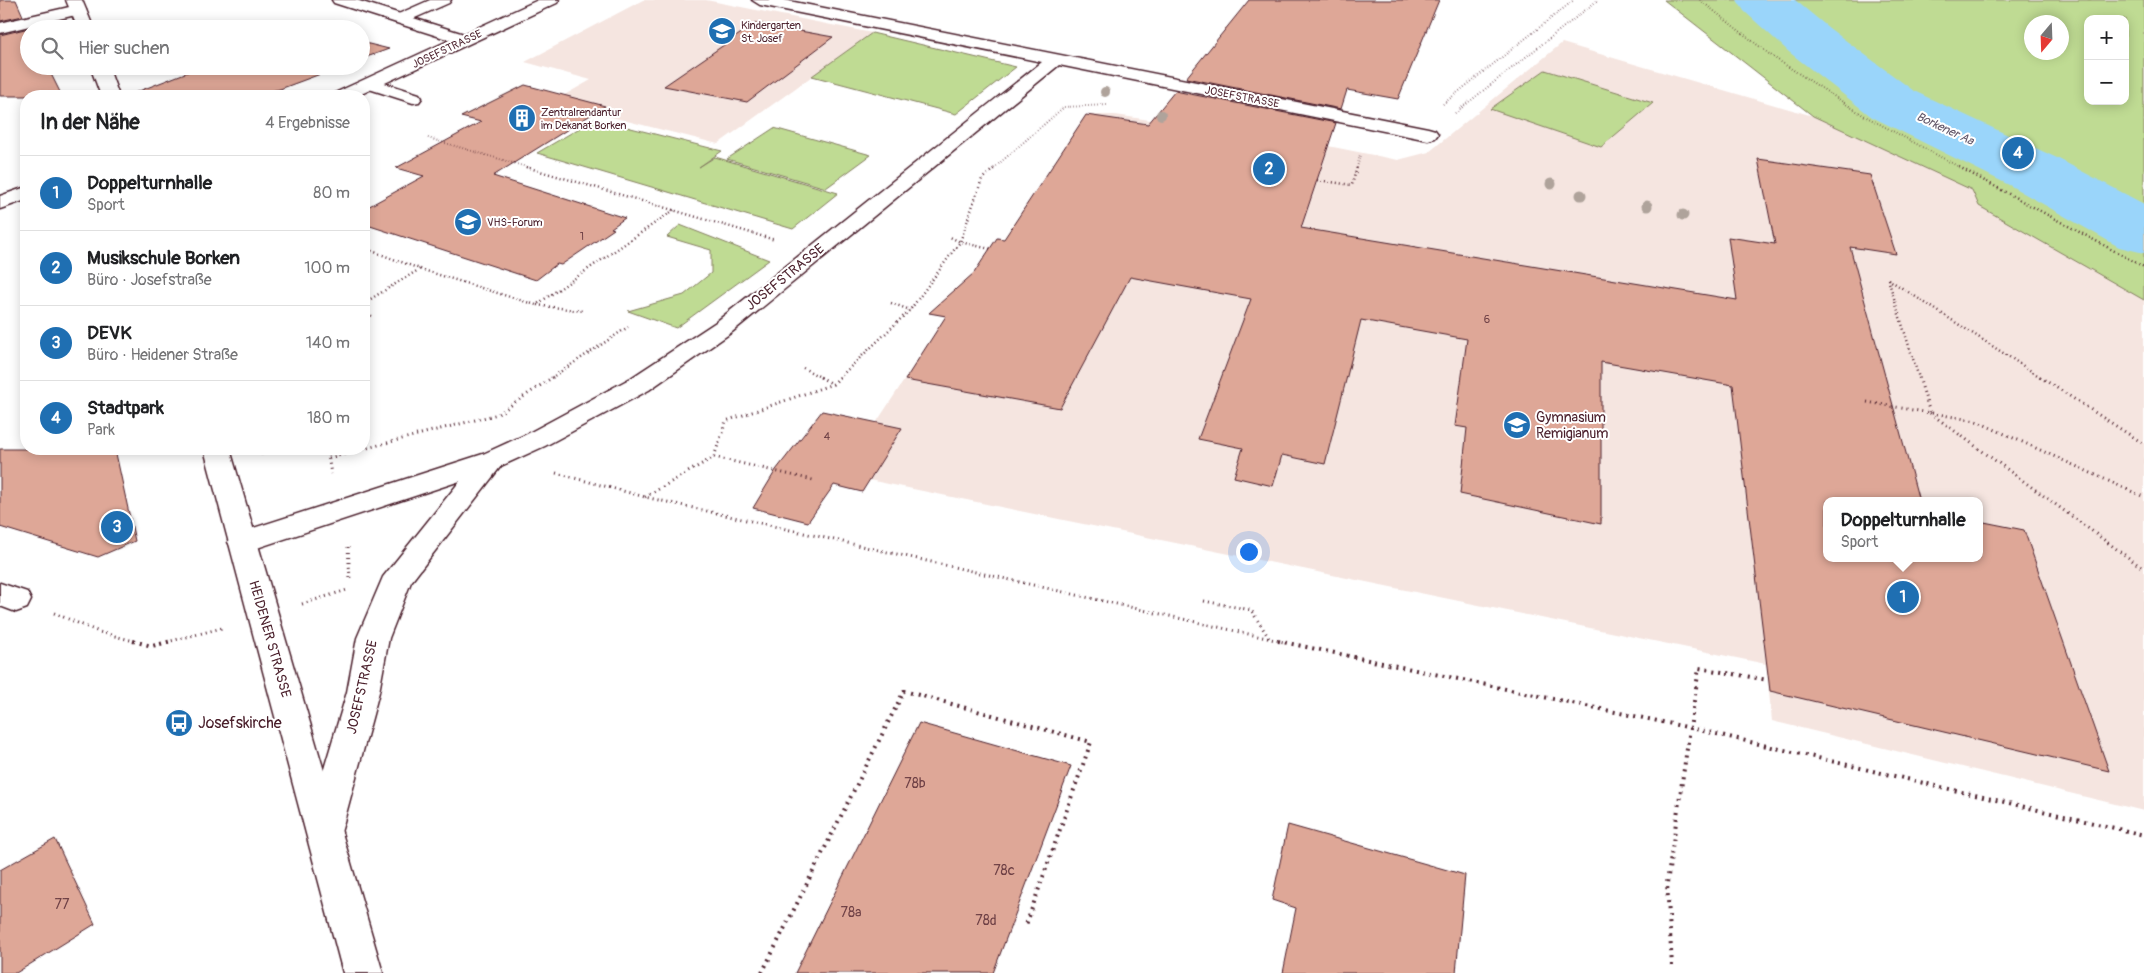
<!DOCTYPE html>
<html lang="de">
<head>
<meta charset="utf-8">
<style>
	:root { --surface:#fff; --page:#f2f2f2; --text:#202124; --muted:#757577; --line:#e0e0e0; --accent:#1f6fb2 }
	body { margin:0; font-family:Pangolin,sans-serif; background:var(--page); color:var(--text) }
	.controls { position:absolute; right:15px; top:15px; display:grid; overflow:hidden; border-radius:10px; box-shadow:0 2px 12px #0003 }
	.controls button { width:45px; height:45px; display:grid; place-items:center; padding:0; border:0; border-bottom:1px solid var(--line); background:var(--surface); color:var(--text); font:25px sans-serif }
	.compass { position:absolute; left:2024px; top:15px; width:45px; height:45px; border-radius:50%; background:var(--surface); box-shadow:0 2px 12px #0003; rotate:199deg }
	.you { position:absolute; left:1248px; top:551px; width:18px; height:18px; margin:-12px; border:4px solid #fff; border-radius:50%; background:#1a73e8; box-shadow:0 0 0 8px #1a73e833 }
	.badge { display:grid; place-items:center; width:32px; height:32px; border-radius:50%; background:var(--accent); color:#fff; font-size:16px; font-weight:700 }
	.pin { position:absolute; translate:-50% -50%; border:2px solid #fff; box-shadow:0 1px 5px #0006 }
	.popup { position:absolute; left:1823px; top:497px; width:160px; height:65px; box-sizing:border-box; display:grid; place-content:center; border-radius:10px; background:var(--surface); filter:drop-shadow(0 1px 4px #0005); font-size:16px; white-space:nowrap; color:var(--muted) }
	.popup b { font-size:19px; color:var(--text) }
	.popup::after { content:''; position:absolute; left:50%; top:100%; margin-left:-10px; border:10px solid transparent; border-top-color:var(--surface) }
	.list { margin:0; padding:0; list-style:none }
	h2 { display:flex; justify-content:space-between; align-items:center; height:65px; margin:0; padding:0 20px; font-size:21px }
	h2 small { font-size:16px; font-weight:400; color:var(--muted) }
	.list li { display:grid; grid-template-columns:32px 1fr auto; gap:15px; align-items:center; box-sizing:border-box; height:75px; padding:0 20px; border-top:1px solid var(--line) }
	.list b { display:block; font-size:19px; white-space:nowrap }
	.list p { margin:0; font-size:16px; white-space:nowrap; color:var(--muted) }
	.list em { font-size:16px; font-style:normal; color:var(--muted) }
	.icon { flex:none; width:28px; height:28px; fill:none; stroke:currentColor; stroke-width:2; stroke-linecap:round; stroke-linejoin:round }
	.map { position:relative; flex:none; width:2144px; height:973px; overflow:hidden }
	.search { position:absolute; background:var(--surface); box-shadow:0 2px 12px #0003; left:20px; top:20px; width:350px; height:55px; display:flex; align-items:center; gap:12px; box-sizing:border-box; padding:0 18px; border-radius:28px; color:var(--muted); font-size:19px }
	.panel { position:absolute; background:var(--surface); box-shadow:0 2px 12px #0003; left:20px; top:90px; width:350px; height:365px; border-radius:20px }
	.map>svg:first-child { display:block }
	.built { fill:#f5e5e0; fill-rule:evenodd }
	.green { fill:#bfdb93; stroke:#847d5f; fill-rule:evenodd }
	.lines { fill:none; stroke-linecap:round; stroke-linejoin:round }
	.river { fill:#9ad5fa; fill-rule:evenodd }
	.building { fill:#dea797; stroke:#4a1f2b }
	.lane-casing { stroke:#4a1f2b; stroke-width:3 }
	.street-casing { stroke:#4a1f2b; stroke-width:3 }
	.secondary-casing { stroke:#4a1f2b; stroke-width:3 }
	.path-far3 { stroke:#4a1f2b; stroke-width:2; stroke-dasharray:0.5 2.5; stroke-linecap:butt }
	.path-far2 { stroke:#4a1f2b; stroke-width:2.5; stroke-dasharray:1 3; stroke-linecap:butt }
	.path-far1 { stroke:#4a1f2b; stroke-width:3; stroke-dasharray:1 4; stroke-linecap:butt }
	.path { stroke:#4a1f2b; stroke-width:4; stroke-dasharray:2 5; stroke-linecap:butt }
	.lane { fill:#fff; fill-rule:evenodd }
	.street { fill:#fff; fill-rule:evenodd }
	.secondary { fill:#fff; fill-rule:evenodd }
	.tree { fill:#afa39b }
	.labels { text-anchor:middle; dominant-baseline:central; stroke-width:4; stroke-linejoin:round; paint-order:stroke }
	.far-poi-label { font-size:11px; fill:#4a1f2b; stroke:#fff; text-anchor:start }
	.far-street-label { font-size:11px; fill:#4a1f2b; stroke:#fff }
	.number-label { font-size:11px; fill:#6f4146 }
	.far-water-label { font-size:12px; font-style:italic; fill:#625669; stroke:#fff }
	.street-label { font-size:14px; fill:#4a1f2b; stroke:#fff }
	.poi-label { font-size:14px; fill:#4a1f2b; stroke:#fff; text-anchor:start }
	.near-number-label { font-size:14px; fill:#6f4146 }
	.near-poi-label { font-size:16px; fill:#4a1f2b; stroke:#fff; text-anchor:start }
</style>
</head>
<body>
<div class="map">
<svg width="2144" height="973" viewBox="0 0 2144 973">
	<rect width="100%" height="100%" fill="#fff"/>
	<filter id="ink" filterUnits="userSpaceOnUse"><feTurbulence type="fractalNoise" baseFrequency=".02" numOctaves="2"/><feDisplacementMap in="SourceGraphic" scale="10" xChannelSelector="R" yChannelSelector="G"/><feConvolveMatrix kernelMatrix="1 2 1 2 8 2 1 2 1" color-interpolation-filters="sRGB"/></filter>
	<g filter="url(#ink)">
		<g class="built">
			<path d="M643,0H706L872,33L718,144L552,102L591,80L525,62Z"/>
			<path d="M1562,43L1813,116L1972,190L1979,206L2144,300V811L1772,721L1766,664L869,480L902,428L876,423L946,317L934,314L949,295L993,255L987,254L997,238L1004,239L1086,115H1115L1318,144L1398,160L1429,152ZM1827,501H1979V558H1827Z"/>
		</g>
		<g class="green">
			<path d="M1664,0H2144V300L1979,206L1972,190L1813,116ZM2088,19H2125V101H2088ZM2062,22V52H2032V22Z"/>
			<path d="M872,33L1016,67L956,114L812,76Z"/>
			<path d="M1545,70L1653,103L1601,147L1490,109Z"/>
			<path d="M595,119L722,151L699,167L715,157L838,193L793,229L537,153Z"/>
			<path d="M774,128L871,155L826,188L727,159Z"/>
			<path d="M680,225L769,260L676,328L628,311L684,295L711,273V250L667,237Z"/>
		</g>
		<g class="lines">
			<path class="river" d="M1737,0H1795L1829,28L1914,91L2057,158L2144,204V253L2119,247L2011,186L1872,117L1789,52L1744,11Z"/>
		</g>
		<g class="building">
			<path d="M0,0H16L23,16L0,21Z"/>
			<path d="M1249,0H1439L1398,99L1347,90L1341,109L1186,78Z"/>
			<path d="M756,23L833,37L747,102L664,86Z"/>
			<path d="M29,28V66H47L62,96H0V35Z"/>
			<path d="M361,42L389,49L361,59Z"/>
			<path d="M203,66H342L280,89L247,96H134V93Z"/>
			<path d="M525,85L605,106L493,176L625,218L611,228L614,229L561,265L557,264L536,280L364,224V209L424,176L396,168L481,122L461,117Z"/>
			<path d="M1175,91L1336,123L1301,228L1737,300L1728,237L1775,244L1758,159L1870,175L1896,254L1850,247L1919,501H1827V558H1979V521L2024,530L2109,771L1770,691L1733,385L1601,362V524L1460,494L1467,428L1455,426L1467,339L1361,320L1325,464L1282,455L1273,486L1234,477L1243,448L1198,439L1251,299L1130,277L1060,408L905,380L946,316L929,313L974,273L997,238L1004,239L1086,115L1148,124Z"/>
			<path d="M822,411L902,428L862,492L834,485L808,522L753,508L776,470Z"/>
			<path d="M0,449H115L135,541L98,557L0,527Z"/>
			<path d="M919,723L1071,766L993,973H795Z"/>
			<path d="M1288,825L1465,875L1456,973H1283L1296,908L1272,900Z"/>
			<path d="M55,839L95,924L16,973H0V870Z"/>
		</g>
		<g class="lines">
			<g class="lane-casing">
				<g id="lane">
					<path d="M430,0H451L449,3L408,21H396L394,18L396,15Z"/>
					<path d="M78,5L86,10L84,13L0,33V23Z"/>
					<path d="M372,79L419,94L422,98L419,102L413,103L366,88L363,84L366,80Z"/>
				</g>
			</g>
			<g class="street-casing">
				<g id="street">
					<path d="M332,0H356L464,34L538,0H559L557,3L357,96H334L337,92L450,40L334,3Z"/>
					<path d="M752,0H784L1428,128L1435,130L1438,134L1435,138L1428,140L1059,65L732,332L649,390L545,446L501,466L411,582L389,638L379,692L342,829L337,840L324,845L311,840L306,829L347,692L357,638L383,577L460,481L242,553L232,549L228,542L232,535L483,454L527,434L631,378L716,322L1042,62L760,5Z"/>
					<path d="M0,583L27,592L31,600L27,608L16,612L0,606Z"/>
				</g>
			</g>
			<g class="secondary-casing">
				<g id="secondary">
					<path d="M66,0H82L94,29H78Z"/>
					<path d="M90,66H108L119,96H101Z"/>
					<path d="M26,187V200L0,209V196Z"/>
					<path d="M204,449H230L383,973H343Z"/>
				</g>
			</g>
			<g class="path-far3">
				<path d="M1700,0L1773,57L1863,115L1961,168"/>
				<path d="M1443,104L1574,0"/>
				<path d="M1455,113L1598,0"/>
				<path d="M428,138L530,168"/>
				<path d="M994,168L1064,107L1108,105"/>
				<path d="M1357,168L1360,155"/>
			</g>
			<g class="path-far2">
				<path d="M526,167L775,240"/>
				<path d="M1959,167L2144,267"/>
				<path d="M1317,180L1352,185L1357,167"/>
				<path d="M364,248L420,269L536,305L674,210"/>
				<path d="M990,249L960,242L982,179L996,167"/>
				<path d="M1888,279L2042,378"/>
				<path d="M1888,279L1919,378"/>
				<path d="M364,303L420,269"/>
				<path d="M891,303L910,310"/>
				<path d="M537,305L583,311"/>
				<path d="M364,312L372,316"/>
				<path d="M803,368L822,378"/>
				<path d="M551,378L628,327"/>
				<path d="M839,378L910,310L960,242L950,237"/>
			</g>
			<g class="path-far1">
				<path d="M820,377L833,384"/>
				<path d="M2040,377L2144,444"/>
				<path d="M1867,402L1930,413L1919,377"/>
				<path d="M1930,413L2144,569"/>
				<path d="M1932,413L1976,421L2144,497"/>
				<path d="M327,449L331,474"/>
				<path d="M261,454L275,449"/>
				<path d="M714,457L813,480"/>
				<path d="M329,458L498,414L553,377"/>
				<path d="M556,473L645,497L1284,642"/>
				<path d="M645,497L714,457L726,421L833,384L840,377"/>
				<path d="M348,547L350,579"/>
				<path d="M1204,601L1251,610L1269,638"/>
				<path d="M302,604L347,590"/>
				<path d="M54,613L99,632L138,642"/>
				<path d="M167,642L222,628"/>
			</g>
			<g class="path">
				<path d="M133,641L152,646L172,641"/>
				<path d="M1278,641L1691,728L2144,835"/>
				<path d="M1672,966L1667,883L1699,668L1768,680"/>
				<path d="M762,973L904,691L1091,742L1026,925"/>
			</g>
			<use href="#lane" class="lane"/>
			<use href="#street" class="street"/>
			<use href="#secondary" class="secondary"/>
		</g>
		<g class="tree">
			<circle cx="1105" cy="92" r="5"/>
			<circle cx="1161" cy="115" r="5"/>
			<circle cx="1551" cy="184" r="5.5"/>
			<circle cx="1581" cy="195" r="5.5"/>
			<circle cx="1647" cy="206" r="5.5"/>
			<circle cx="1683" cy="215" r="5.5"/>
		</g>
	</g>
	<defs>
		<g id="school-disc" transform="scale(1.4375)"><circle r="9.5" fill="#1f6fb2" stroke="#fff"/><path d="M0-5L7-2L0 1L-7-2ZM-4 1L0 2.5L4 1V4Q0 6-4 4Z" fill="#fff"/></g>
		<g id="building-disc" transform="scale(1.4375)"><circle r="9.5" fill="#1f6fb2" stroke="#fff"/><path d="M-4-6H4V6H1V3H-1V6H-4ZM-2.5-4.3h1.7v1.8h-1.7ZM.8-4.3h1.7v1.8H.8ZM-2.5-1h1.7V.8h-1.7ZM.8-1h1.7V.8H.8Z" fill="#fff"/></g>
		<g id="bus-disc" transform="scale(1.4375)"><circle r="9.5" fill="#1f6fb2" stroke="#fff"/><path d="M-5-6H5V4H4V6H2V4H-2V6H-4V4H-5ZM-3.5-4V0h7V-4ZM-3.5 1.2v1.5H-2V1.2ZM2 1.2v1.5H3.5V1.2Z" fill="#fff"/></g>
	</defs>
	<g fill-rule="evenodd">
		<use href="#school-disc" x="722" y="31"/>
		<use href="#building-disc" x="522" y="118"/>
		<use href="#school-disc" x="468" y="222"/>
		<use href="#school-disc" x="1517" y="425"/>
		<use href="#bus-disc" x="179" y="723"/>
	</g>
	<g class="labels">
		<g class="far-poi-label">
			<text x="741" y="25">Kindergarten<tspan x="741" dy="13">St. Josef</tspan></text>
			<text x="541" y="112">Zentralrendantur<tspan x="541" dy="13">im Dekanat Borken</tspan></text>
			<text x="487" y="222">VHS-Forum</text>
		</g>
		<g class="far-street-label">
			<text transform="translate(447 49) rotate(-25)">JOSEFSTRASSE</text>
			<text transform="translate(1242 97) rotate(11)">JOSEFSTRASSE</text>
		</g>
		<g class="number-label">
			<text x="582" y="236">1</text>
			<text x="1487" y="319">6</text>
			<text x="827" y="436">4</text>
		</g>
		<g class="far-water-label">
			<text transform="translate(1945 129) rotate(25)">Borkener Aa</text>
		</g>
		<g class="street-label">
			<text transform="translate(785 277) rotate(-39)">JOSEFSTRASSE</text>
			<text transform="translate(270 639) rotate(74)">HEIDENER STRASSE</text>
			<text transform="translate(362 687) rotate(-77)">JOSEFSTRASSE</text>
		</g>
		<g class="poi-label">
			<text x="1536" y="417">Gymnasium<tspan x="1536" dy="16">Remigianum</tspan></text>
		</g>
		<g class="near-number-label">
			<text x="915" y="783">78b</text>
			<text x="1004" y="870">78c</text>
			<text x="62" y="904">77</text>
			<text x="851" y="912">78a</text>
			<text x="986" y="920">78d</text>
		</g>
		<g class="near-poi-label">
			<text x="198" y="723">Josefskirche</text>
		</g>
	</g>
</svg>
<div class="controls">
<button>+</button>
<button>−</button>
</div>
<svg class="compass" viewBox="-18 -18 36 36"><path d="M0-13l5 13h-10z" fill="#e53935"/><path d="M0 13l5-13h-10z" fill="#757577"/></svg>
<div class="you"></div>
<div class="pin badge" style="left:1903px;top:597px">1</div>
<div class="popup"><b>Doppelturnhalle</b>Sport</div>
<div class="pin badge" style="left:1269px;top:169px">2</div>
<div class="pin badge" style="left:117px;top:527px">3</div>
<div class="pin badge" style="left:2018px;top:153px">4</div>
<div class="search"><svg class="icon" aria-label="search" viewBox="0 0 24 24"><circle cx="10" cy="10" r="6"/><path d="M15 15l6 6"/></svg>Hier suchen</div>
<section class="panel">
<h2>In der Nähe<small>4 Ergebnisse</small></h2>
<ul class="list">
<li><span class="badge">1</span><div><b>Doppelturnhalle</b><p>Sport</p></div><em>80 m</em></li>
<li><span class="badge">2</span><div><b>Musikschule Borken</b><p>Büro · Josefstraße</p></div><em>100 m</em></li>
<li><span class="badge">3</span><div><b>DEVK</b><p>Büro · Heidener Straße</p></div><em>140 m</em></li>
<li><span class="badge">4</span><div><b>Stadtpark</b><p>Park</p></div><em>180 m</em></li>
</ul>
</section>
</div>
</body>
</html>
